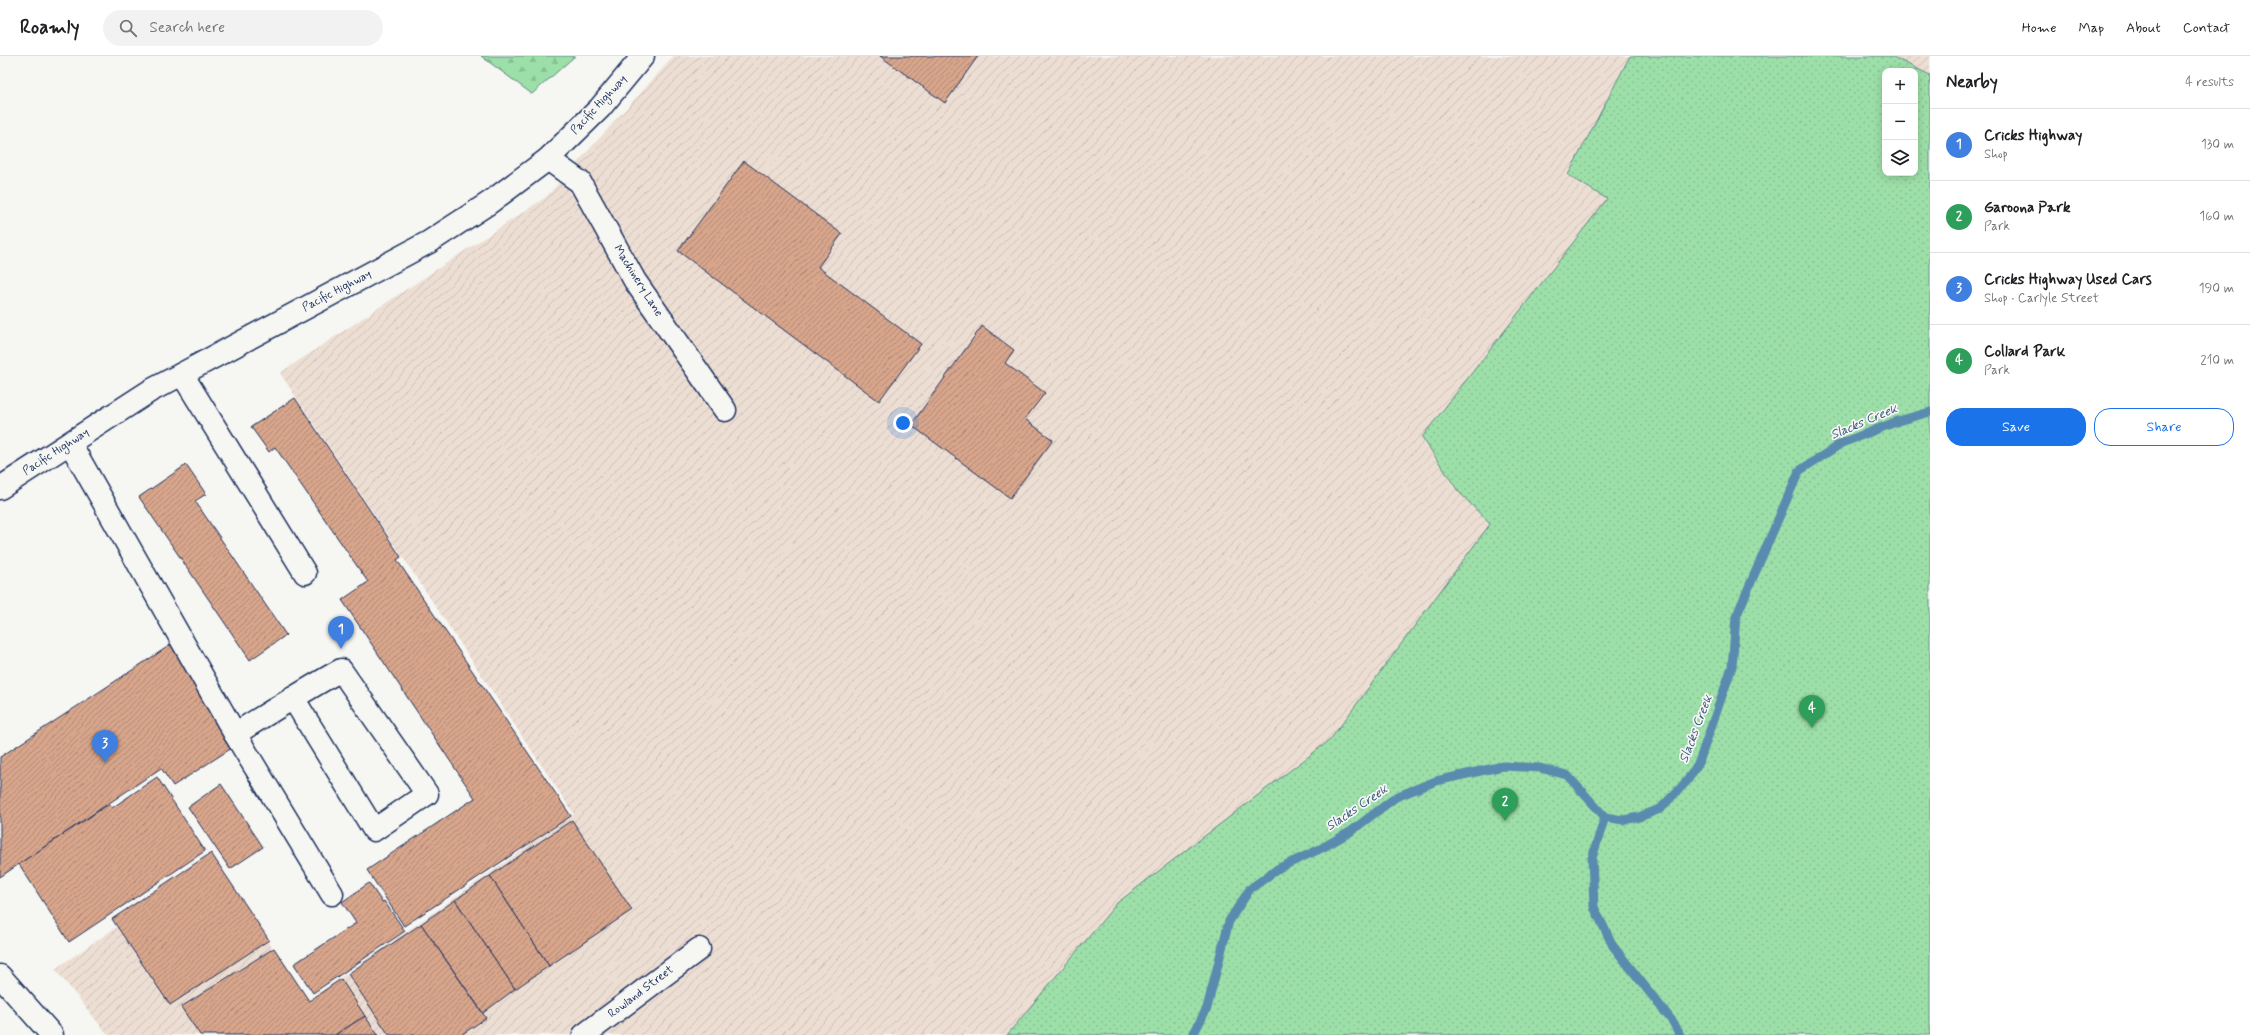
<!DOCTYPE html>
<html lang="en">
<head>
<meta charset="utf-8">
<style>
	:root { --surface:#fff; --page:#f2f2f2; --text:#202124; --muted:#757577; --line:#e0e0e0; --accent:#1a73e8 }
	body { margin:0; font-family:Mynerve,sans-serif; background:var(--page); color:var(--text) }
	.controls { position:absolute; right:12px; top:12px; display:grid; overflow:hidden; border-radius:8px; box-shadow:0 2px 10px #0003 }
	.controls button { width:36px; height:36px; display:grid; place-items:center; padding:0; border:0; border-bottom:1px solid var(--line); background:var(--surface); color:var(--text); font:20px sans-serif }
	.you { position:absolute; left:903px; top:367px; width:14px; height:14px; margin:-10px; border:3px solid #fff; border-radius:50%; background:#1a73e8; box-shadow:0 0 0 6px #1a73e833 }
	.badge { display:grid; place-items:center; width:26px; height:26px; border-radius:50%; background:var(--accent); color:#fff; font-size:13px; font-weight:700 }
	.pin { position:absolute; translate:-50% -33px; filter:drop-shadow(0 1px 2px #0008) }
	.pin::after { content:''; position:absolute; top:21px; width:14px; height:12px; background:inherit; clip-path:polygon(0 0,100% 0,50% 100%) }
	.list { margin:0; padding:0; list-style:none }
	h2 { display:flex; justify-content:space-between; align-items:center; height:52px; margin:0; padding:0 16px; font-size:17px }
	h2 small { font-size:13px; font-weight:400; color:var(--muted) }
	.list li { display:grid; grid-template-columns:26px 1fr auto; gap:12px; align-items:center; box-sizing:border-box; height:72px; padding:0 16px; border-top:1px solid var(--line) }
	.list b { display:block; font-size:15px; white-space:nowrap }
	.list p { margin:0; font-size:13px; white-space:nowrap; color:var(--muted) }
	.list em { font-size:13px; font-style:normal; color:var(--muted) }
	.actions { display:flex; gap:8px; padding:12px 16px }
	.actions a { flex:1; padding:9px 0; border:1px solid var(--accent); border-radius:16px; text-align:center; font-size:14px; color:var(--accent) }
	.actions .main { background:var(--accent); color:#fff }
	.icon { flex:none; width:22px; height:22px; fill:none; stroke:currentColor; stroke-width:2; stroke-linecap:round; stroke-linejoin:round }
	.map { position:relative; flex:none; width:1930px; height:979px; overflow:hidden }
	header { display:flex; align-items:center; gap:24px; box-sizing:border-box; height:56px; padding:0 20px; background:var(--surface); border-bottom:1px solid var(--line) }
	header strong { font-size:19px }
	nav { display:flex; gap:22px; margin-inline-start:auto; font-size:14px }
	.search { width:280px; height:36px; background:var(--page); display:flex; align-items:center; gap:10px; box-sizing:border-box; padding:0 14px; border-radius:22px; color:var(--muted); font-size:15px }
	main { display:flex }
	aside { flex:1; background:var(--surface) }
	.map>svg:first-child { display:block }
	.industrial { fill:url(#industrial-furrows) }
	.grass { fill:url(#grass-dots); stroke:#5c8783; fill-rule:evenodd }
	.forest { fill:url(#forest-firs); stroke:#5c8783 }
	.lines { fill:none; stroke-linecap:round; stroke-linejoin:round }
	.stream { stroke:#5a8baf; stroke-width:9 }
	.building { fill:url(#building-hatch); stroke:#1b2f5e }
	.minor-casing { stroke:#1b2f5e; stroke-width:25 }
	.minor { stroke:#f6f6f2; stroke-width:22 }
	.labels { text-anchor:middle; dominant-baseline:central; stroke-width:3.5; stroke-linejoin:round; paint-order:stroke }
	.street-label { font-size:12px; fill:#1b2f5e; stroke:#f6f6f2 }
	.water-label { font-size:13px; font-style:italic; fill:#355580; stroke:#f6f6f2 }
</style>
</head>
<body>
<header>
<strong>Roamly</strong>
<div class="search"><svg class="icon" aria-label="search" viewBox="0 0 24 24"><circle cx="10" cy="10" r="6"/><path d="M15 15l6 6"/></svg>Search here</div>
<nav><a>Home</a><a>Map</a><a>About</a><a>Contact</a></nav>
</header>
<main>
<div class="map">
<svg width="1930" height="979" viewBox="0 0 1930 979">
	<defs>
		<pattern id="industrial-furrows" width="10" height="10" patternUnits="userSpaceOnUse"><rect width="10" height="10" fill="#edded3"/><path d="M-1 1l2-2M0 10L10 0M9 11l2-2" fill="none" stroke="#cbbfb8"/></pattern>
		<pattern id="grass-dots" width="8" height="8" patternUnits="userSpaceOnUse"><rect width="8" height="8" fill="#9ddfa8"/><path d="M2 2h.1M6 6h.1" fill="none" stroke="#87c093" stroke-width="1.8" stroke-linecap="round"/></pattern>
		<pattern id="forest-firs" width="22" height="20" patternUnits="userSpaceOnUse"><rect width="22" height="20" fill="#9ddfa8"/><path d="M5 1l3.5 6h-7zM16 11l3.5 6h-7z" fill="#87c093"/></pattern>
		<pattern id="building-hatch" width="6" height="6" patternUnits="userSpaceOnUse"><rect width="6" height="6" fill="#d8a58b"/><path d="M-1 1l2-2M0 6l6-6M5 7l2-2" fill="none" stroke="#ae8775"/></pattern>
	</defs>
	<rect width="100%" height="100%" fill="#f6f6f2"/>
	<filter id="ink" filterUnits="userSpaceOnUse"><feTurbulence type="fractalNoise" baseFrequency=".025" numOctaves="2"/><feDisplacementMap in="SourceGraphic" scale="8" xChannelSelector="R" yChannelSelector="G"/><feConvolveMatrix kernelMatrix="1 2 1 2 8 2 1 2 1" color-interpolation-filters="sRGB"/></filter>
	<g filter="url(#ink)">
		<g class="industrial">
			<path d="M674,0H1630L1568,118L1607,143L1422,381L1458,435L1490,468L1330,684L1117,847L1007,979H108L55,913L212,806L309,944L574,758L280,317L546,141Z"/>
			<path d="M1891,0H1930V19Z"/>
		</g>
		<path class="grass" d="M1630,0H1891L1930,19V979H1007L1117,847L1330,684L1490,468L1458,435L1422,381L1607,143L1568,119ZM1885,15H1915V117H1885Z"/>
		<path class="forest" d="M481,0H575L532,38Z"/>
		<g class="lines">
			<g class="stream">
				<path d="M1605,761L1592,802L1594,851L1613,890L1673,966L1680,979"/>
				<path d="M1193,979L1207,952L1229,865L1250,833L1279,812L1322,792L1350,776L1396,741L1436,725L1503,710L1540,712L1567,719L1605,761L1623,764L1639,761L1660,753L1687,725L1699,706L1732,611L1736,561L1799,415L1842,387L1898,365L1930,356"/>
			</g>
		</g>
		<g class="building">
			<path d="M880,0H978L945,47Z"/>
			<path d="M744,105L842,178L818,211L921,288L879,345L678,195Z"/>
			<path d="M982,270L1014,294L1005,307L1045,337L1025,363L1053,384L1010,442L911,369Z"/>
			<path d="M295,342L401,501L397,504L571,760L404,870L367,814L475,742L342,544L368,526L275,391L269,396L251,371Z"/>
			<path d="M186,409L206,438L195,445L286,579L250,604L139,441Z"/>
			<path d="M178,584L235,690L173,730L161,712L0,821V701Z"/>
			<path d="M157,721L205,795L69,886L19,808L109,748L112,752Z"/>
			<path d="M221,728L263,791L230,813L188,751Z"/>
			<path d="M572,764L632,854L549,910L490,820Z"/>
			<path d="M211,797L269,884L170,949L112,863Z"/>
			<path d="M490,820L549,910L515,933L455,844Z"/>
			<path d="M369,827L382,846L384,845L405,875L313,937L294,908L356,867L342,846Z"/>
			<path d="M455,844L515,933L483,957L421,868Z"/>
			<path d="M421,868L486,962L461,979H389L348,918Z"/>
			<path d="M274,892L309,945L341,923L365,960L335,979H200L181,951Z"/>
			<path d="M365,960L378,979H335Z"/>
		</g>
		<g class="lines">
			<g class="minor-casing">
				<g id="minor">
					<path d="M548,103L580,126L635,225L725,354"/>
					<path d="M182,318L305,517"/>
					<path d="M70,387L235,678L332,838"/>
					<path d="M0,432L150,335L429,186L489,147L548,103L600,52L643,0"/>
					<path d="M235,678C270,656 305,634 341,614L427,738L374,774L293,642"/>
					<path d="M0,920L52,979"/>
					<path d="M584,979L699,893"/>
				</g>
			</g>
			<use href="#minor" class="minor"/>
		</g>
	</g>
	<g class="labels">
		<g class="street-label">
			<text transform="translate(599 49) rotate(-47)">Pacific Highway</text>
			<text transform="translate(638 225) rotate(58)">Machinery Lane</text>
			<text transform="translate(337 235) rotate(-28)">Pacific Highway</text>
			<text transform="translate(56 396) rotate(-33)">Pacific Highway</text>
			<text transform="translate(641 936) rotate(-37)">Rowland Street</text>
		</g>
		<g class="water-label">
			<text transform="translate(1864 366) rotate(-23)">Slacks Creek</text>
			<text transform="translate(1696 673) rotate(-69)">Slacks Creek</text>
			<text transform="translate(1357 752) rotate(-34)">Slacks Creek</text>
		</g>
	</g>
</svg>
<div class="controls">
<button>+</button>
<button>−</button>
<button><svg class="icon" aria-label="layers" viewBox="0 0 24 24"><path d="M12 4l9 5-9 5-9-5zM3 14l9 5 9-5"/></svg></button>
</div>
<div class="you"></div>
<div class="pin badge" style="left:341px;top:593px;background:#3f7fe0">1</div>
<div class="pin badge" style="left:1505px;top:765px;background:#2e9e5b">2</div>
<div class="pin badge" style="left:105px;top:707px;background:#3f7fe0">3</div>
<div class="pin badge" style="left:1812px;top:672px;background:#2e9e5b">4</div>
</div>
<aside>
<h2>Nearby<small>4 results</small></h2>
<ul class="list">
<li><span class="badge" style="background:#3f7fe0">1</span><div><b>Cricks Highway</b><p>Shop</p></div><em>130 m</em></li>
<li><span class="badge" style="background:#2e9e5b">2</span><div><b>Garoona Park</b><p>Park</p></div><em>160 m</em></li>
<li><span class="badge" style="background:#3f7fe0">3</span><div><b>Cricks Highway Used Cars</b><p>Shop · Carlyle Street</p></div><em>190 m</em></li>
<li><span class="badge" style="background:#2e9e5b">4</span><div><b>Collard Park</b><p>Park</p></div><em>210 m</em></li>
</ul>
<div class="actions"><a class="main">Save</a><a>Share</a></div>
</aside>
</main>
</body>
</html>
